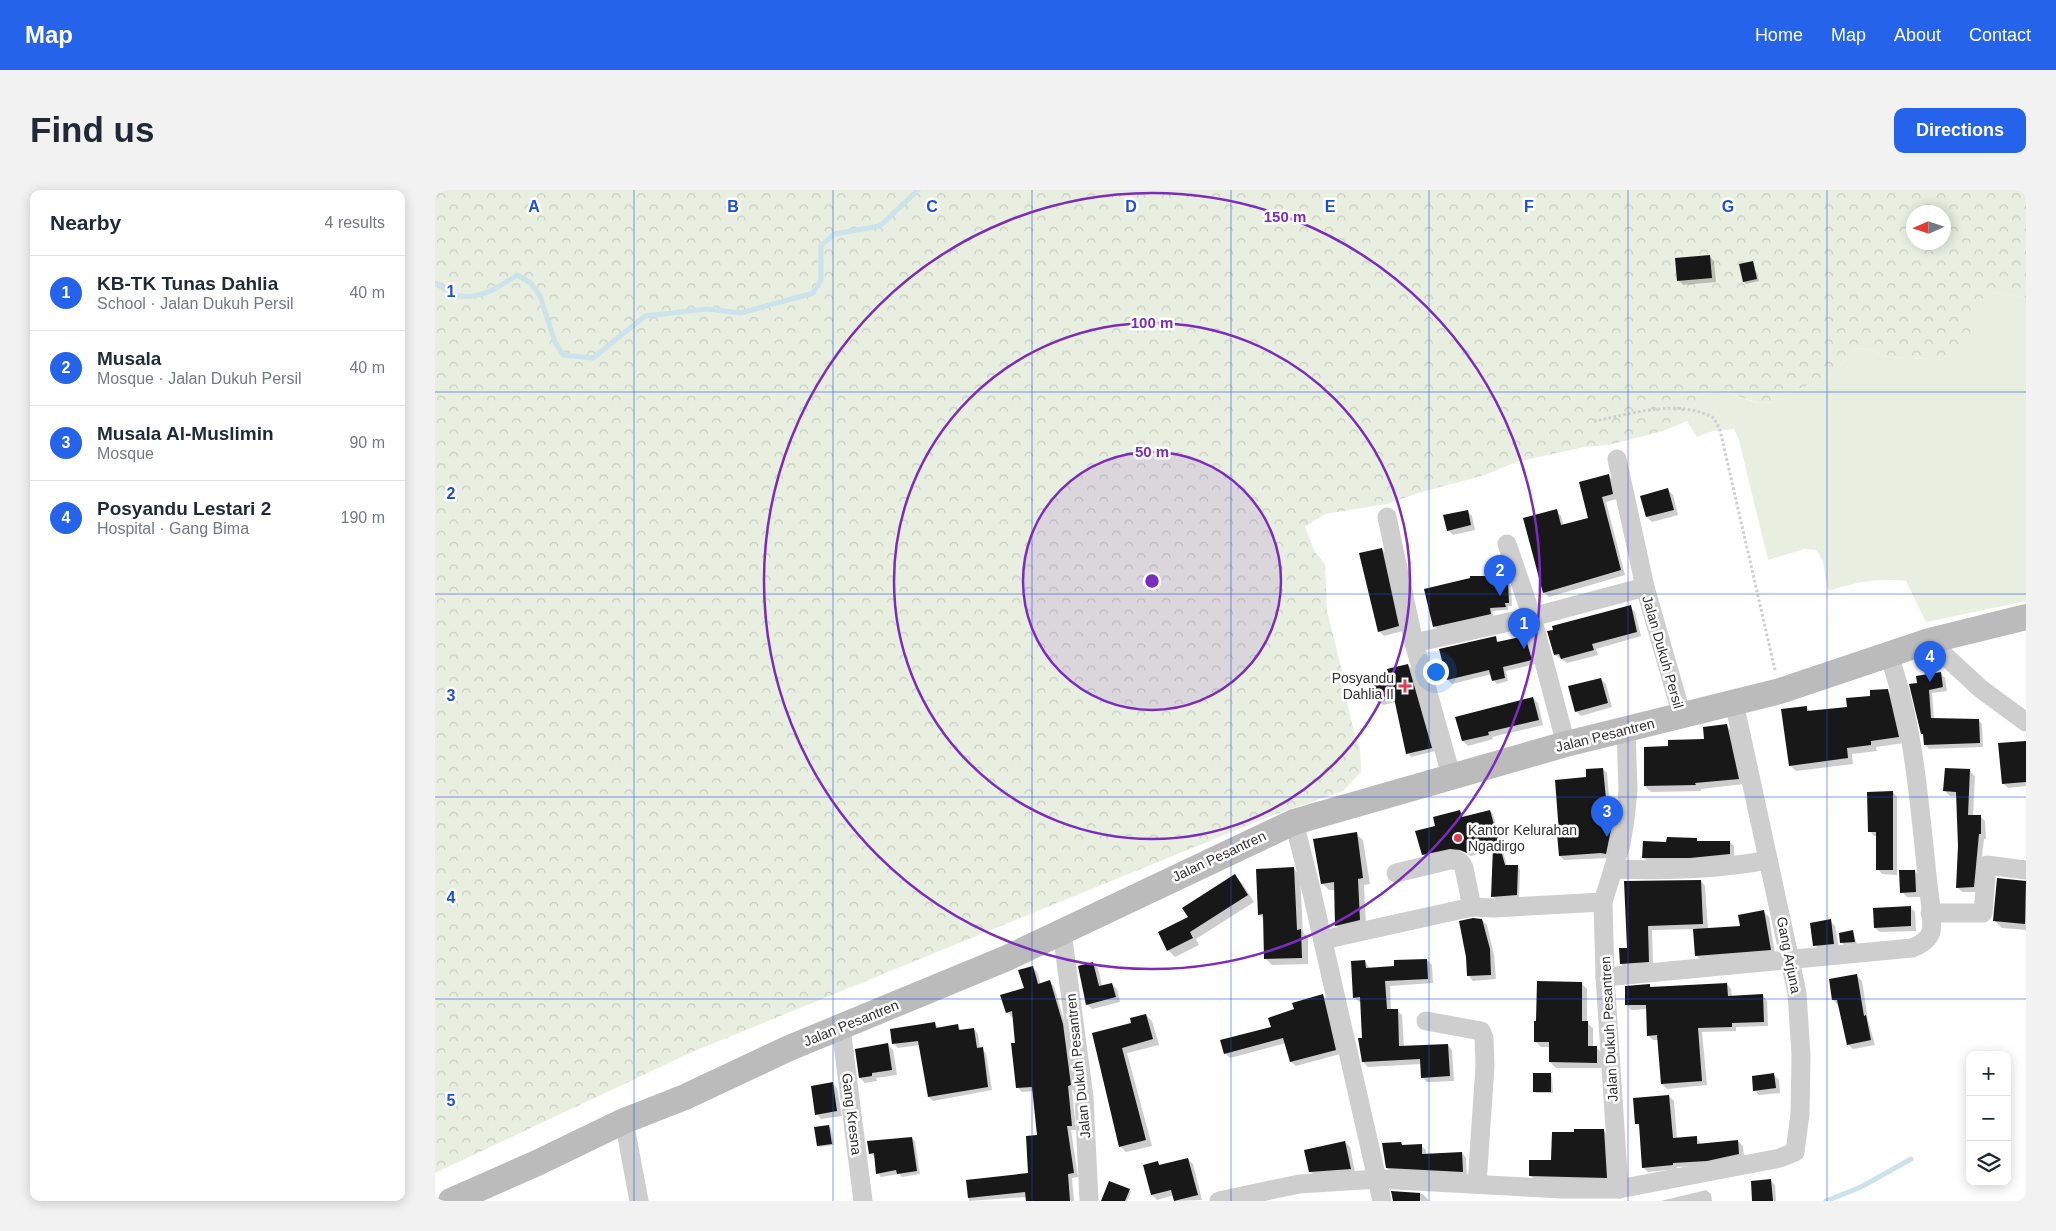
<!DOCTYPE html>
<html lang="en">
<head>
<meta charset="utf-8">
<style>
	:root { --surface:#fff; --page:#f2f2f3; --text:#1f2937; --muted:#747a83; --line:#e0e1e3; --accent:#2563eb }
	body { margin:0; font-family:Helvetica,sans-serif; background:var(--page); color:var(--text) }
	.controls { position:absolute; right:15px; bottom:15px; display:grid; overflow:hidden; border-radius:10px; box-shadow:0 2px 12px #0003 }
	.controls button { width:45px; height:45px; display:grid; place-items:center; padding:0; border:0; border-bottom:1px solid var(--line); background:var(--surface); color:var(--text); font:25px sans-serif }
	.compass { position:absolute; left:1471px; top:15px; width:45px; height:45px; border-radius:50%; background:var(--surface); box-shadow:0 2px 12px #0003; rotate:267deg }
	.you { position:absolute; left:1000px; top:481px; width:18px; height:18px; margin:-12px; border:4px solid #fff; border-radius:50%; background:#1a73e8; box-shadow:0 0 0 8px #1a73e833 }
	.badge { display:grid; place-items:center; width:32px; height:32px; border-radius:50%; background:var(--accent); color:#fff; font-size:16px; font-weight:700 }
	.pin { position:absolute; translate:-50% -41px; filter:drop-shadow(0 1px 2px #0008) }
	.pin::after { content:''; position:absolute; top:26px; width:18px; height:15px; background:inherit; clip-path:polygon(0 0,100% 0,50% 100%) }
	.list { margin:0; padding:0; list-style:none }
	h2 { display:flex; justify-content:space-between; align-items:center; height:65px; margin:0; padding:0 20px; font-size:21px }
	h2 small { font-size:16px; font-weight:400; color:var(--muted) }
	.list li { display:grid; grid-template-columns:32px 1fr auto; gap:15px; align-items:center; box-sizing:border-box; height:75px; padding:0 20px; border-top:1px solid var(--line) }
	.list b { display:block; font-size:19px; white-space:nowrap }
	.list p { margin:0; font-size:16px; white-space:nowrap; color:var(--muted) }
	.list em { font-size:16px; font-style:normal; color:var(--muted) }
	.icon { flex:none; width:28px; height:28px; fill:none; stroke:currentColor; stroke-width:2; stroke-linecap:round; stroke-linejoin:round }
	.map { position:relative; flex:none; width:1591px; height:1011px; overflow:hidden; border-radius:10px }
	header { display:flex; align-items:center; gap:30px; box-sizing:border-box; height:70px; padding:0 25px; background:var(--accent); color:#fff }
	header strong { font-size:24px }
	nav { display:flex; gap:28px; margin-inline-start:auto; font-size:18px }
	.intro { display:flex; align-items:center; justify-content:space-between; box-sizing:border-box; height:120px; padding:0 30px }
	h1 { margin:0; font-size:35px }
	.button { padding:12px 22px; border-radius:10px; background:var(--accent); color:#fff; font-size:18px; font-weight:700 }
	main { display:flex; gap:30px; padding:0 30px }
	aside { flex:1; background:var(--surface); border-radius:10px; box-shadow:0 2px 12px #0003 }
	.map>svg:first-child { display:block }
	.grass { fill:#e8eee0 }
	.forest { fill:url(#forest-crowns); fill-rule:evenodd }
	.shadow { fill:#0003 }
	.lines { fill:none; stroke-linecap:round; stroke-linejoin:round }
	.stream { stroke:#cde3ec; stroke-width:5 }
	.building { fill:#181818 }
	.path { stroke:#cecece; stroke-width:3; stroke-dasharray:2.5 2.5; stroke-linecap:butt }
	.minor { stroke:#cecece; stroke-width:19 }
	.secondary { stroke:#bbb; stroke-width:26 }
	.grid { fill:none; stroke:#1d4ed8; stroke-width:1; stroke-opacity:0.55 }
	.ring { fill:none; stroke:#7b2cbf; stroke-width:2.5 }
	.poi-dot { fill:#e23a53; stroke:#fff; stroke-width:2 }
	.labels { text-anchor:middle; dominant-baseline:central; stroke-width:5; stroke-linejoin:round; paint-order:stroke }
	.street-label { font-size:14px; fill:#313131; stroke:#fff }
	.poi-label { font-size:14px; fill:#313131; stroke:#fff; text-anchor:end }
	.grid-label { font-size:16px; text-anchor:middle; font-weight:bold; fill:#1d4ed8; stroke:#fff; stroke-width:5; stroke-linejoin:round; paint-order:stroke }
	.centre { fill:#7b2cbf; stroke:#fff; stroke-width:2.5 }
	.ring-label { font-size:15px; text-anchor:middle; font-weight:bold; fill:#7b2cbf; stroke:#fff; stroke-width:5; stroke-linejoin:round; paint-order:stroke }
</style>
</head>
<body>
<header>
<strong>Map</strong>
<nav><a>Home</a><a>Map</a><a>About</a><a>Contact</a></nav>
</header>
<div class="intro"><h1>Find us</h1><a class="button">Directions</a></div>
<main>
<aside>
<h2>Nearby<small>4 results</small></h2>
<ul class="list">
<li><span class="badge">1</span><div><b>KB-TK Tunas Dahlia</b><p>School · Jalan Dukuh Persil</p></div><em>40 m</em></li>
<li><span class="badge">2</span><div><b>Musala</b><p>Mosque · Jalan Dukuh Persil</p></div><em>40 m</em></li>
<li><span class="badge">3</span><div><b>Musala Al-Muslimin</b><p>Mosque</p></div><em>90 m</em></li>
<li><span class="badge">4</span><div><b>Posyandu Lestari 2</b><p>Hospital · Gang Bima</p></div><em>190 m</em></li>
</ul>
</aside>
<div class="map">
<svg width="1591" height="1011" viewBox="0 0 1591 1011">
	<defs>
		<pattern id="forest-crowns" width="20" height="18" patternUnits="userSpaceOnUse" patternTransform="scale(1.25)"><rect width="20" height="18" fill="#e8eee0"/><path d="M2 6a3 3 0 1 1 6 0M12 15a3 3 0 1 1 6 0" fill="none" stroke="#c7cdc1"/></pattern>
	</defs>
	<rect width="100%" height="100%" fill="#fff"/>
	<path class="grass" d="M1560,102L1591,108V411L1491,432L1471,391C1440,388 1422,392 1393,401L1388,372L1382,360L1369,359L1333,370L1304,250L1299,239L1278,241L1262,247L1252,231L1263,206L1278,201L1293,203L1323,213L1340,212L1353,203L1385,191L1399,183L1422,158L1437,160L1452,167L1495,169L1535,144L1544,110Z"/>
	<path class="forest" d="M0,0H1591V108L1560,102L1545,110L1535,144L1525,156L1511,165L1496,169L1452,167L1437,160L1422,158L1399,183L1385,191L1353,203L1340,212L1324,213L1293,203L1278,201L1263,206L1252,231L1228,241L1174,255L1149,257L1081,272L1050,285L983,303L952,314L890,324L870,337L880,362L890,374L892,421L907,481L910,504L919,542L925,558L926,582L908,601L838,625L257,862L0,983ZM1478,22H1508V52H1478Z"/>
	<g class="shadow">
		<path d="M1274,66L1279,71L1281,92L1248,95L1244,90Z"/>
		<path d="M1318,72L1324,91L1311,94L1309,92Z"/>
		<path d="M1173,286L1178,290L1182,309L1171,312L1190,385L1114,407L1109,402L1121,321L1126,326L1129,336L1155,329Z"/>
		<path d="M1233,300L1238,305L1243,325L1217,332L1212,327Z"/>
		<path d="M1032,321L1037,326L1040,340L1018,345L1013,340Z"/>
		<path d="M947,359L952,364L968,441L949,446L944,441Z"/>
		<path d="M1055,387L1058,393H1072L1076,396L1077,416H1073V420L1057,421L1059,428L1003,440L1000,437Z"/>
		<path d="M1195,417L1200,422L1206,446L1161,459L1163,465L1132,473L1120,465Z"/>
		<path d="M1090,447L1094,451L1100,474L1071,481L1073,491L1062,494L1058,490L1057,484L1017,494L1013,490L1005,460L1060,448L1064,452Z"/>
		<path d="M973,475L977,479L1000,561L976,567L973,563L961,512L948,515L944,512L955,488Z"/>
		<path d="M1506,484L1510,488L1512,501L1497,503L1499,529L1543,530L1547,534L1548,557L1494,559L1490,555L1489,546L1487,544L1483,494Z"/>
		<path d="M1166,489L1171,494L1177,517L1146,526L1141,521Z"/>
		<path d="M1452,500L1458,506L1469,553L1441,557L1442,561L1417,564L1418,574L1361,581L1355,575L1371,517L1376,522L1414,518Z"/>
		<path d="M1098,508L1103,513L1108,535L1057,547L1058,549L1033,556L1028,551L1022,528Z"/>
		<path d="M1292,536L1298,542L1309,594L1266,599V601L1216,602L1210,596L1234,557L1271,550Z"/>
		<path d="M1591,567V596L1573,598L1568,593Z"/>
		<path d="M1168,579L1172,583L1176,631L1182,636L1175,668L1129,670L1125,666L1153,588Z"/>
		<path d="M1535,581L1540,586L1538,627L1545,626L1550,631L1551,649H1549L1543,702H1527L1522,697L1524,656L1522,606H1515L1510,601Z"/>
		<path d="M1458,602L1462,607V685L1447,684L1443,679V646H1439L1435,641Z"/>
		<path d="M1055,621L1058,624L1072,676H1082L1085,679L1084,708L1060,709L1058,706L1059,659L1036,666L1029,662L1018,661L991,667L988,665L1002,637L1025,622L1029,628Z"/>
		<path d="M921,644L928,650L935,694L929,695L931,737L908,742L901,735L900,700H894L888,694Z"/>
		<path d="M1261,650L1263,652H1295L1299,656V668L1213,672L1209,668L1232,653Z"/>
		<path d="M858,678L865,685L868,743L873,747V774L837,775L831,769L830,730L824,724Z"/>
		<path d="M1480,681L1485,686L1486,707H1472L1467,702Z"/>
		<path d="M800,686L807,693L819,712L761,749L764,755L740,767L733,760L755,727Z"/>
		<path d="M1563,689L1591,692V740L1567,738L1559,730Z"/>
		<path d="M1266,691L1270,696L1273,739L1307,738L1329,722L1334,727L1340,764L1266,770L1261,765L1260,739L1217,740L1218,776L1191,779L1186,774L1193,759L1191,692Z"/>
		<path d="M1475,717L1480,722L1481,741L1445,742L1440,738Z"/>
		<path d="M1047,730L1052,735L1059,765L1061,789L1038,791L1034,786Z"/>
		<path d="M1395,731L1400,736L1404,759L1385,760L1380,755Z"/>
		<path d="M1418,742L1422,754L1409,755L1407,753Z"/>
		<path d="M992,770L997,775L998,793L955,796L956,820H962L967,825L969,857L1013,855L1017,860L1019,891L992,892L987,887L986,874L933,877L928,872L926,812H924L919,807L930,771L935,779L961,777Z"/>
		<path d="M658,774L663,778L667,796L677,794L682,799L685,812L657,819L652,814Z"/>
		<path d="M597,777L602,782L606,795L615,792L619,796L632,840L640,900H637L641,940H636L643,987L637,988L639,1011H592V1007L534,1011L532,991L595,985L604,946L599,901L587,902L582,897L579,826L577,827L572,822L590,799Z"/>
		<path d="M1422,786L1427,791L1433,830L1440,855L1418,859L1413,854L1403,815L1398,810Z"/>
		<path d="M1146,793L1152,799V833L1158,838V857H1161L1167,863V878H1121L1115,872V857H1106L1100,851Z"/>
		<path d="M1292,794L1296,799L1297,807L1328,806L1332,811L1333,836L1301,837V841L1267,842L1272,895L1232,899L1227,894L1223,850H1218L1213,845L1212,819L1196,820L1192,815L1214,795L1217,798Z"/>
		<path d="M888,806L893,810L905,864L861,876L856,872L851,853L795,868L790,863L837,838L860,820Z"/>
		<path d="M711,825L717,831L724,855L692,863L717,956L691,962L685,956L658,844L698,834Z"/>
		<path d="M500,834L504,838L522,836L526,840L539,839L543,844L545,859L551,863L557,900L498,911L494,907L485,855L463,858L459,854Z"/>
		<path d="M453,855L458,860L462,885L441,888L442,891L430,893L425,888Z"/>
		<path d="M1115,885L1117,887L1118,903H1101L1099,901Z"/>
		<path d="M1339,885L1344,890L1345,903L1324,905L1319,900Z"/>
		<path d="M397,893L402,898L407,926L386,929L382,924Z"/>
		<path d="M1234,906L1239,911L1242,949L1261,947L1266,954L1303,951L1308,956L1309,969L1277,975L1242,977V979L1213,982L1208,977L1205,937L1201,933Z"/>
		<path d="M394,936L396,938L399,955L385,957L383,955Z"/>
		<path d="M1168,940L1173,945L1176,992L1100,990L1095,985L1118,972L1140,943Z"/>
		<path d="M477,948L480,952L485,984L467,987L464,984L446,987L443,983L440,967L435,963L433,952Z"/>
		<path d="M910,952L915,957L920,983L880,986L875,981Z"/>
		<path d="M966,953L969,956H986L991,960V965L1027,963L1031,968L1032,987L957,983L952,978Z"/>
		<path d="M753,969L758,974L767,1010L740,1011L739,1005L722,1010L717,1005L722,972L726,976Z"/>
		<path d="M1335,990L1340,995L1341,1011H1319Z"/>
		<path d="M694,1000L696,1002L692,1011H667Z"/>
		<path d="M1271,1000L1276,1004L1277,1011H1226Z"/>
		<path d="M958,1002L988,1004L994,1011H959Z"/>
	</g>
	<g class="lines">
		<g class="stream">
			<path d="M0,93C7,97 16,104 24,106C47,109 64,97 82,85L96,93L105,106L120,152L128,165L158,168L210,126L272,119L306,123L378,103L386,90V56L399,44L445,36L483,0"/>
			<path d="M1391,1011L1426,997L1476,969"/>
		</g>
	</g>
	<g class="building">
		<path d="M1275,65L1277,88L1242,91L1240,68Z"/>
		<path d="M1318,71L1322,89L1308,92L1304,74Z"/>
		<path d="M1174,284L1178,304L1167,307L1186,380L1108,403L1088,328L1122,319L1126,335L1153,328L1144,292Z"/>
		<path d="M1233,298L1239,320L1211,327L1205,306Z"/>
		<path d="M1033,320L1036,335L1012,341L1008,325Z"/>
		<path d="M947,358L964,436L943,442L924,363Z"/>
		<path d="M1035,386H1055V392L1073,391L1074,413H1070L1071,417L1055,418L1056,424L998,437L989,399L1035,388Z"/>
		<path d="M1196,415L1202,442L1157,454L1159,460L1126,469L1124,464L1119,465L1112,441L1118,440L1117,436Z"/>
		<path d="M1061,446L1062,452L1090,446L1097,470L1068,477L1070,488L1057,491L1054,480L1012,490L1004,459Z"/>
		<path d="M973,474L997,558L971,564L959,508L943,512L938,491L953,487L952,479Z"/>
		<path d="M1506,482L1508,497L1494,500L1496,528L1544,529L1545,553L1489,555L1488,544H1486L1474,494L1482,493L1481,486Z"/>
		<path d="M1166,488L1173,513L1140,522L1133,496Z"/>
		<path d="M1453,499L1464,547L1436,551V555L1412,558L1413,568L1354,576L1346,519L1372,516V521L1412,517L1411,508L1435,506V500Z"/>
		<path d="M1098,507L1104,530L1053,542L1054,545L1027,551L1020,527Z"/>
		<path d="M1292,534L1304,589L1260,593L1261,595L1209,596V557L1233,556V550L1269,549L1268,537Z"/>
		<path d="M1591,551V592L1567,594L1563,553Z"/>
		<path d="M1168,578L1173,629L1178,630L1171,664L1166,663L1124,666L1122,643H1124L1120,590L1151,587V579Z"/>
		<path d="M1510,578L1535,579L1533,625H1546V644H1544L1539,697L1521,698L1523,656L1521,602L1508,601Z"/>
		<path d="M1458,601V680H1441V642H1433L1432,602Z"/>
		<path d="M1025,620L1027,627L1055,620L1070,675H1083L1082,705L1056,707L1058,657L1032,663L1025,660L1015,659L987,665L980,641L1000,636L998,627Z"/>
		<path d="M922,642L928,688L923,689L925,730L900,736L899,692L886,694L878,649Z"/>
		<path d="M1232,647L1262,648V651H1295V664L1255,668H1207L1208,651L1231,652Z"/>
		<path d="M859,677L862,740L866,739L867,768L829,769L828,724L823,725L821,679Z"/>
		<path d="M1464,680H1480L1481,702L1465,703Z"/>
		<path d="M800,684L813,705L755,742L758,748L732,761L723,742L753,727L747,718Z"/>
		<path d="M1562,688L1591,691L1590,734L1558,731Z"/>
		<path d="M1266,690L1268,734L1213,736L1214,772L1185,774L1184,758H1192L1189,691Z"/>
		<path d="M1476,716V736L1439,738L1438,718Z"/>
		<path d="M1329,720L1336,760L1260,766L1258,739L1305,736L1303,725Z"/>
		<path d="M1038,728L1047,729L1055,759L1056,785L1032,786L1031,767L1024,731Z"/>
		<path d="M1396,729L1399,754L1378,756L1375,733Z"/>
		<path d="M1418,740L1420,752L1405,753L1404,743Z"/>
		<path d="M992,769L993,789L950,791L952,819H963L964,856L1013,854L1015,886L986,888L985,869L927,872L923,848H927L925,807L918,808L916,771L930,770L931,778L959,776V770Z"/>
		<path d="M658,772L664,796L677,793L681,807L651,815L643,776Z"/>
		<path d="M598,776L603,794L615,790L628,834L636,895L633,896L637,936H632L639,983L633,984L635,1011H591L590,1002L533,1008L531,990L593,983L591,946L602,945L597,897L581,898L576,853H580L577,821L571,823L565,805L589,798L583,780Z"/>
		<path d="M1422,784L1429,826L1431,825L1436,850L1412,855L1402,810H1397L1394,789Z"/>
		<path d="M1102,791L1147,792V831H1153V856H1162V873L1114,872V852H1099V831H1101Z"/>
		<path d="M1292,793L1293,806L1328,804L1329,832L1297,833V837L1263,838L1267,891L1226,894L1222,845L1212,846L1211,815H1190V796L1215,794V797Z"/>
		<path d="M888,804L901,860L855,872L848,848L789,864L785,850L836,837L833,828L859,819L857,813Z"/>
		<path d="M711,824L718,849L687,858L711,950L684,957L657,843L696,833L695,828Z"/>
		<path d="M500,832L501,838L523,834L524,840L539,838L542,858L548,857L553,897L493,907L483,851L457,854L455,839Z"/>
		<path d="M453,853L457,880L437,883V886L424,888L420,859Z"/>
		<rect x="1098" y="883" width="18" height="19"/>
		<path d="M1339,883L1341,898L1318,901L1317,886Z"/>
		<path d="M398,892L402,921L380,925L376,896Z"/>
		<path d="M1234,905L1238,948L1262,946V954L1303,950L1304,964L1272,971L1238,973V975L1207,978L1204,934H1200L1198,908Z"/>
		<path d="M394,935L397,954L382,956L379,937Z"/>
		<path d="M1139,939H1169L1172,988L1094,986V970H1116L1117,942H1139Z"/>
		<path d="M477,947L482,981L462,984L461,980L441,984L439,963L434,964L432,951Z"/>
		<path d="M910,951L916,979L874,982L869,960Z"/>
		<path d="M966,952L967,955L987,954V964L1027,962L1028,982L951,978L947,953Z"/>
		<path d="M753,968L763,1005L739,1011L736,1000L716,1005L708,975L723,971L724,975Z"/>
		<path d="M1336,989L1338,1011H1317L1316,991Z"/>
		<path d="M674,991L695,999L690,1011H666Z"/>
		<path d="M956,1001L985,1003V1011H958Z"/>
	</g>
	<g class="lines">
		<path class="path" d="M1159,231C1198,224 1242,208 1279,228L1285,240L1340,480"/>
		<g class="minor">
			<path d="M1182,269L1210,397L1247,526"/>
			<path d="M952,327L979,453L1016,585"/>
			<path d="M1072,354L1097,427L1131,554"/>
			<path d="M1494,451L1546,499L1591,532"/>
			<path d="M979,453L1097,427L1210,397"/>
			<path d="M859,632L877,703L947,1011"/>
			<path d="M1178,679C1231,681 1281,680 1333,670"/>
			<path d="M1037,717L1059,718L1168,712"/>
			<path d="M1495,723H1548L1552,675L1591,680"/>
			<path d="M627,742L649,907L654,1011"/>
			<path d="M888,750L1037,717L1029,678C1026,670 1022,670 1015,670L961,683"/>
			<path d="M1170,787L1477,758C1485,755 1493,751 1496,742C1499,730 1493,698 1492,685C1484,611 1479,534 1453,463"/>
			<path d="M991,831L1046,841L1049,848L1050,876L1042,994"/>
			<path d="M406,838L428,1011"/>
			<path d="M189,931L204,1011"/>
			<path d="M1184,999L1170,787L1168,712L1186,654L1190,629L1193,600L1191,540"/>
			<path d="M784,1011L864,994L943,989L1127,999H1184L1345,968L1360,962L1365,924L1366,865L1362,803L1299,512"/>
		</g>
		<path class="secondary" d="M16,1011L102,973L189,931L250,907L352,859L572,768L859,632L1131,554L1345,501L1494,451L1591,427"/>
	</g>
	<path class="grid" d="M199,0V1011M398,0V1011M597,0V1011M796,0V1011M994,0V1011M1193,0V1011M1392,0V1011M0,202H1591M0,404H1591M0,607H1591M0,809H1591"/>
	<circle cx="717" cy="391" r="129" fill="#7b2cbf" fill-opacity=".12"/>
	<g class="ring">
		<circle cx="717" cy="391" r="129"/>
		<circle cx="717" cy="391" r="258"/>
		<circle cx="717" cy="391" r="388"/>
	</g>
	<g class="poi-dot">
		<path d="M967.5 488.5h5v5h5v5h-5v5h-5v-5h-5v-5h5z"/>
		<circle cx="1023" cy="648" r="5"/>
	</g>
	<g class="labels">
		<g class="street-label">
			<text transform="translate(1228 462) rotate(74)">Jalan Dukuh Persil</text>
			<text transform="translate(1170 545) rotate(-14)">Jalan Pesantren</text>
			<text transform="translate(784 666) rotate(-25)">Jalan Pesantren</text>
			<text transform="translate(1354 765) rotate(79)">Gang Arjuna</text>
			<text transform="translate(416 833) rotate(-22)">Jalan Pesantren</text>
			<text transform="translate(1174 839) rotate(-93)">Jalan Dukuh Pesantren</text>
			<text transform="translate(643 876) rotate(-96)">Jalan Dukuh Pesantren</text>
			<text transform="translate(417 924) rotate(83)">Gang Kresna</text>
		</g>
		<g class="poi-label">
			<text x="959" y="488">Posyandu<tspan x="959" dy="16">Dahlia II</tspan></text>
			<text x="1033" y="640" text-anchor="start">Kantor Kelurahan<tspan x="1033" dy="16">Ngadirgo</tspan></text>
		</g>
	</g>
	<g class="grid-label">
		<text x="99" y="22">A</text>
		<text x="298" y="22">B</text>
		<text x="497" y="22">C</text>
		<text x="696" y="22">D</text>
		<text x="895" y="22">E</text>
		<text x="1094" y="22">F</text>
		<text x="1293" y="22">G</text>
		<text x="16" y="107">1</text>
		<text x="16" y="309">2</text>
		<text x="16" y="511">3</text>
		<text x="16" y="713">4</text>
		<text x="16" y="916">5</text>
	</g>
	<circle cx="717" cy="391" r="8" class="centre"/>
	<g class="ring-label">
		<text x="850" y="32">150 m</text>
		<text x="717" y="138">100 m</text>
		<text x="717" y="267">50 m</text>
	</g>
</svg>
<div class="controls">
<button>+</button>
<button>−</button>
<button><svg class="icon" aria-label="layers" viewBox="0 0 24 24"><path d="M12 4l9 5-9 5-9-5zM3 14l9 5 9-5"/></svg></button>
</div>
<svg class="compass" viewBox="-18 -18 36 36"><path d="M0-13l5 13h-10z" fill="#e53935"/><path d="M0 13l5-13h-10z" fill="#747a83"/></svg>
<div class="you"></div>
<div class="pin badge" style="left:1089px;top:459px">1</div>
<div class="pin badge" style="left:1065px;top:406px">2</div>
<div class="pin badge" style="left:1172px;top:647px">3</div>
<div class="pin badge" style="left:1495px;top:492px">4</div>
</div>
</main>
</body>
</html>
